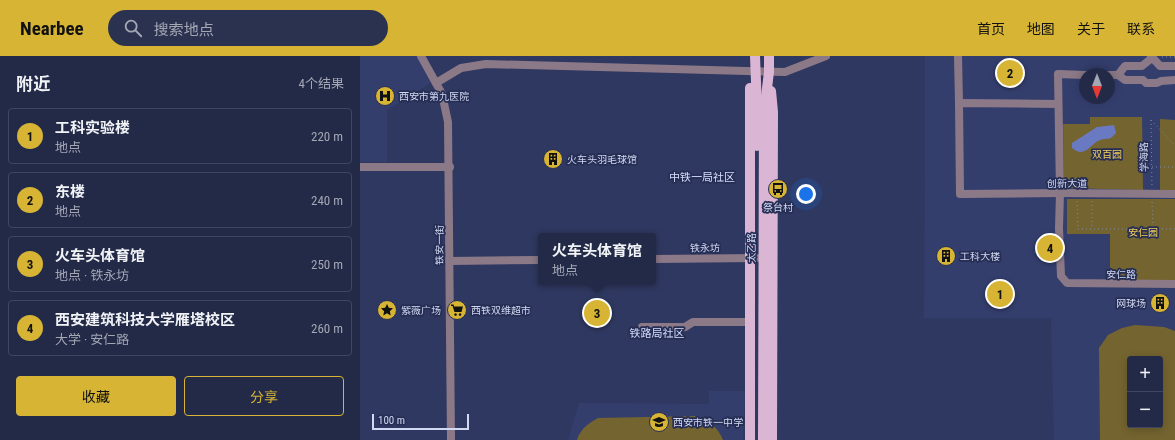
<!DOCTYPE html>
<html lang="zh">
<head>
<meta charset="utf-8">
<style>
	:root { --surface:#232a48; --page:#2b324f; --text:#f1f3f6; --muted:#a3a7b4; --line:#404660; --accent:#d7b434 }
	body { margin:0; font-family:"Roboto Condensed","Noto Sans SC",sans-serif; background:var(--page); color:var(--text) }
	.controls { position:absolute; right:12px; bottom:12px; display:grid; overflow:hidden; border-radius:4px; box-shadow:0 2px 10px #0003 }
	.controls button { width:36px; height:36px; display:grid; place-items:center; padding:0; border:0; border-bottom:1px solid var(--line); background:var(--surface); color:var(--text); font:20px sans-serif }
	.compass { position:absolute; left:719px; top:12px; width:36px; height:36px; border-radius:50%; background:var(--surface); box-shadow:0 2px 10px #0003; rotate:180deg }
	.scale { position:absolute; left:12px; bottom:10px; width:97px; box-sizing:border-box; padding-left:4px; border:2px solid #d1d8f1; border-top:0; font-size:11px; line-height:14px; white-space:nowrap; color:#d1d8f1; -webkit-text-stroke:3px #262e55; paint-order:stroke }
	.you { position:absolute; left:446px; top:138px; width:14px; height:14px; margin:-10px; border:3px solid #fff; border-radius:50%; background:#1a73e8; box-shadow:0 0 0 6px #1a73e833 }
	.badge { display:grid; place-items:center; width:26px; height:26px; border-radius:50%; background:var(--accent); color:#111; font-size:13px; font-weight:700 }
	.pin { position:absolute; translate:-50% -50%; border:2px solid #fff; box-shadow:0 1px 4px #0006 }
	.popup { position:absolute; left:178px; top:177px; width:118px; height:52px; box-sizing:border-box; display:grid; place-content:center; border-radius:4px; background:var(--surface); filter:drop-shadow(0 1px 3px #0005); font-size:13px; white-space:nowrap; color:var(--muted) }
	.popup b { font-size:15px; color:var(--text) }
	.popup::after { content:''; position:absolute; left:50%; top:100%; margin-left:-8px; border:8px solid transparent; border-top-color:var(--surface) }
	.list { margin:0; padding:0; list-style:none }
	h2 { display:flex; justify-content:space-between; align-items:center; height:52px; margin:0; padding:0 16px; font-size:17px }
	h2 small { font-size:13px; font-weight:400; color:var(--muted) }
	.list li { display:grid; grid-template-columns:26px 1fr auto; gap:12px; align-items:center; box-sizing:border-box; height:56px; margin:0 8px 8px; padding:0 8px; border:1px solid var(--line); border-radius:4px }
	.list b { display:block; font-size:15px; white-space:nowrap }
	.list p { margin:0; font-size:13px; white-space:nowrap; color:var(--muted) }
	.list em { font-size:13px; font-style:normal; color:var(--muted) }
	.actions { display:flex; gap:8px; padding:12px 16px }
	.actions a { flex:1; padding:9px 0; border:1px solid var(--accent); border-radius:4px; text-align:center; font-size:14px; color:var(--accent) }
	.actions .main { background:var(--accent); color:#111 }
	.icon { flex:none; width:22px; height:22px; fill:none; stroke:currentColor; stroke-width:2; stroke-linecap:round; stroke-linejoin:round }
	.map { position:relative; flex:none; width:815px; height:384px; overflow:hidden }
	header { display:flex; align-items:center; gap:24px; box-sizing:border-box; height:56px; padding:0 20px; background:var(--accent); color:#111 }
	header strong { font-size:19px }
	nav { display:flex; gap:22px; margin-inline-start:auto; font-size:14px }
	.search { width:280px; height:36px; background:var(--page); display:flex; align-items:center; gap:10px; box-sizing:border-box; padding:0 14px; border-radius:22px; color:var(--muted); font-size:15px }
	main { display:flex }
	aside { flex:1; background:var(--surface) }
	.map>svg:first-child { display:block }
	.built { fill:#343e6d; fill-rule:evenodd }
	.green { fill:#746430; fill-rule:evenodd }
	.water { fill:#697ac3 }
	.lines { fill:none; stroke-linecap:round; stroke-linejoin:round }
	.path { stroke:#8088a8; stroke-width:1; stroke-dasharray:1 3; stroke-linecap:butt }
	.minor { stroke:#8c7988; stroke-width:8 }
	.major { stroke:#dbb5d4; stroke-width:10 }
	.labels { text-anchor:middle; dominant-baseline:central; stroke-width:3.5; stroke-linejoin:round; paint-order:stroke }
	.poi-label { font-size:10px; fill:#d1d8f1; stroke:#262e55; text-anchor:start }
	.park-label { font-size:10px; fill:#f3d056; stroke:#262e55 }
	.street-label { font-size:10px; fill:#d1d8f1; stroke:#262e55 }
	.neighbourhood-label { font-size:11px; fill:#d6dffd; stroke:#262e55 }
</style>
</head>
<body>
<header>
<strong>Nearbee</strong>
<div class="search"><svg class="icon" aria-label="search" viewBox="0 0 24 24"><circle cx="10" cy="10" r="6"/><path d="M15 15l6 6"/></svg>搜索地点</div>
<nav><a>首页</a><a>地图</a><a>关于</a><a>联系</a></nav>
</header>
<main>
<aside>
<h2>附近<small>4个结果</small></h2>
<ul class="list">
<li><span class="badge">1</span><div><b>工科实验楼</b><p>地点</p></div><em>220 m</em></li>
<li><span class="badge">2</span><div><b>东楼</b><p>地点</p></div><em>240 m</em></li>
<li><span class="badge">3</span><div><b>火车头体育馆</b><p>地点 · 铁永坊</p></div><em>250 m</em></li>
<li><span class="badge">4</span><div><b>西安建筑科技大学雁塔校区</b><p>大学 · 安仁路</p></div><em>260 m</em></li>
</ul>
<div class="actions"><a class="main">收藏</a><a>分享</a></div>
</aside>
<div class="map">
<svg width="815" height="384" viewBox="0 0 815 384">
	<rect width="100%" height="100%" fill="#2f3860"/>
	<g class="built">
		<path d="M0,0H58L72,26L27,54V106H0Z"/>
		<path d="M565,0H815V384H694L691,262H564L565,122ZM725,18H749V42H725ZM770,303H800V369H770Z"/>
		<path d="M349,335H385L383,384H208L219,347L349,348Z"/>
	</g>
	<g class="green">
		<path d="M730,61H782L783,134L704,132L703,68H730Z"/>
		<path d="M800,63L815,64V135L800,134Z"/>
		<path d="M707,143H815V225H750V178H707Z"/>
		<path d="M775,269L804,271L815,275V384H740L739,292L748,279L762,272ZM770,303H800V369H770Z"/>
		<path d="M337,360C349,365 358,371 363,384H217C220,373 229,367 238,362Z"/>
	</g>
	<path class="water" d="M754,69L756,77C748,86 749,81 740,84C730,88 725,103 712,92V87L737,71Z"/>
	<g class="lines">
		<g class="path">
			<path d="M802,1H815"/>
			<path d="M791,64L792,131"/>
			<path d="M791,64L815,90"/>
			<path d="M792,111H815"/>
			<path d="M717,145L718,173H815"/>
			<path d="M732,145V172"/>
			<path d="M792,146L793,173"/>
		</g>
		<g class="minor">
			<path d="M61,0L82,38L88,66L91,384"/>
			<path d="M598,0L599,47"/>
			<path d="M791,0L800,10H815"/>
			<path d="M725,19L698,18L700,137L699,172L701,220L707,227L815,228"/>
			<path d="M749,19H758L765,10H782L792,2"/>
			<path d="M758,19L765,24H783L786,27H797L801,25L815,24"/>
			<path d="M76,27L101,12L126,8L425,16L466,0"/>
			<path d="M698,48L599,47L600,138L700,137L815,138"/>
			<path d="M0,111H90"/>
			<path d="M293,203L397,202"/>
			<path d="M89,205L181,204"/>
			<path d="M282,271H325L333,266H390"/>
		</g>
		<g class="major">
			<path d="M395,0L397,52V90"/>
			<path d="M390,32V384"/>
			<path d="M411,35L413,56L412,384"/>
			<path d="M403,384L404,56L409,16V0"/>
		</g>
	</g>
	<defs>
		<g id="hospital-disc" transform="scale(1)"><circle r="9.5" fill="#d7b434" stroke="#262e55"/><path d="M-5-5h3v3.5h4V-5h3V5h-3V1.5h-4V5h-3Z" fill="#111"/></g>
		<g id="building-disc" transform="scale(1)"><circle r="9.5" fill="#d7b434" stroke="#262e55"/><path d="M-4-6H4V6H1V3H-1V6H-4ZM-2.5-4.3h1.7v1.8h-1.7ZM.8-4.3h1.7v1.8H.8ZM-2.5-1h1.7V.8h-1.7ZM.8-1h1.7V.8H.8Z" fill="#111"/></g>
		<g id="bus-disc" transform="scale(1)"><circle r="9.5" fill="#d7b434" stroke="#262e55"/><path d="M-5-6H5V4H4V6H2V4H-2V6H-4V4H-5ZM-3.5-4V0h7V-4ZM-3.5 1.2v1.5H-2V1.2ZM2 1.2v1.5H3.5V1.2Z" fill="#111"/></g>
		<g id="sight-disc" transform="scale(1)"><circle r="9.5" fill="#d7b434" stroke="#262e55"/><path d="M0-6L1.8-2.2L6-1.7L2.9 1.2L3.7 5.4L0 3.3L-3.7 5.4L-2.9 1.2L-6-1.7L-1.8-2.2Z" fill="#111"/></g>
		<g id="supermarket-disc" transform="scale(1)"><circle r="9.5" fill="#d7b434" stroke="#262e55"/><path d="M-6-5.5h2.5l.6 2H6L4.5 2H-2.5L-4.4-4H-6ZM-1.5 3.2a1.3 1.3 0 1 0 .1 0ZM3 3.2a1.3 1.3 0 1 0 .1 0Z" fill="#111"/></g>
		<g id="school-disc" transform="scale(1)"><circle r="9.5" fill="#d7b434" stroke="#262e55"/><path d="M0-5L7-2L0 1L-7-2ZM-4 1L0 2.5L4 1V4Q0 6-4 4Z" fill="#111"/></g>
	</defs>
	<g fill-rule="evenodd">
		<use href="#hospital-disc" x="25" y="40"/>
		<use href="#building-disc" x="193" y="103"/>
		<use href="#bus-disc" x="418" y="133"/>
		<use href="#building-disc" x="586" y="200"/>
		<use href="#building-disc" x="800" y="247"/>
		<use href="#sight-disc" x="27" y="254"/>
		<use href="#supermarket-disc" x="97" y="254"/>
		<use href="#school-disc" x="299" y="366"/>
	</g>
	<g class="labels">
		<g class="poi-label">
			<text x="39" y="40">西安市第九医院</text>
			<text x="207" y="103">火车头羽毛球馆</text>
			<text x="418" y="151" text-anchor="middle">祭台村</text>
			<text x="600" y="200">工科大楼</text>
			<text x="786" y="247" text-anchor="end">网球场</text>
			<text x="41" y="254">紫薇广场</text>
			<text x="111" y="254">西铁双维超市</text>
			<text x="313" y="366">西安市铁一中学</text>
		</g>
		<g class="park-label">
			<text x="747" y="98">双百园</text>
			<text x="783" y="176">安仁园</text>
		</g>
		<g class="street-label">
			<text transform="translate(784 101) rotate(-91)">学海路</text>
			<text x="707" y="127">创新大道</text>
			<text transform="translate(79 189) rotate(-90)">铁安一街</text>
			<text transform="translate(345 192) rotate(-1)">铁永坊</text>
			<text transform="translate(391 192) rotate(-90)">太乙路</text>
			<text x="761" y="218">安仁路</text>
		</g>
		<g class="neighbourhood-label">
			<text x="342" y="121">中铁一局社区</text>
			<text x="297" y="277">铁路局社区</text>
		</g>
	</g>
</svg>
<div class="controls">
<button>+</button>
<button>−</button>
</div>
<svg class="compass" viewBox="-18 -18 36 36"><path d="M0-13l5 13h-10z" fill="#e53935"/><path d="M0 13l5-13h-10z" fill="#a3a7b4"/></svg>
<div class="scale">100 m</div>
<div class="you"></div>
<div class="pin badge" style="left:640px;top:238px">1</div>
<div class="pin badge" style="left:650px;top:17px">2</div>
<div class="pin badge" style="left:237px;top:257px">3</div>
<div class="popup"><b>火车头体育馆</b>地点</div>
<div class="pin badge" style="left:690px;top:192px">4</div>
</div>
</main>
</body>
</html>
